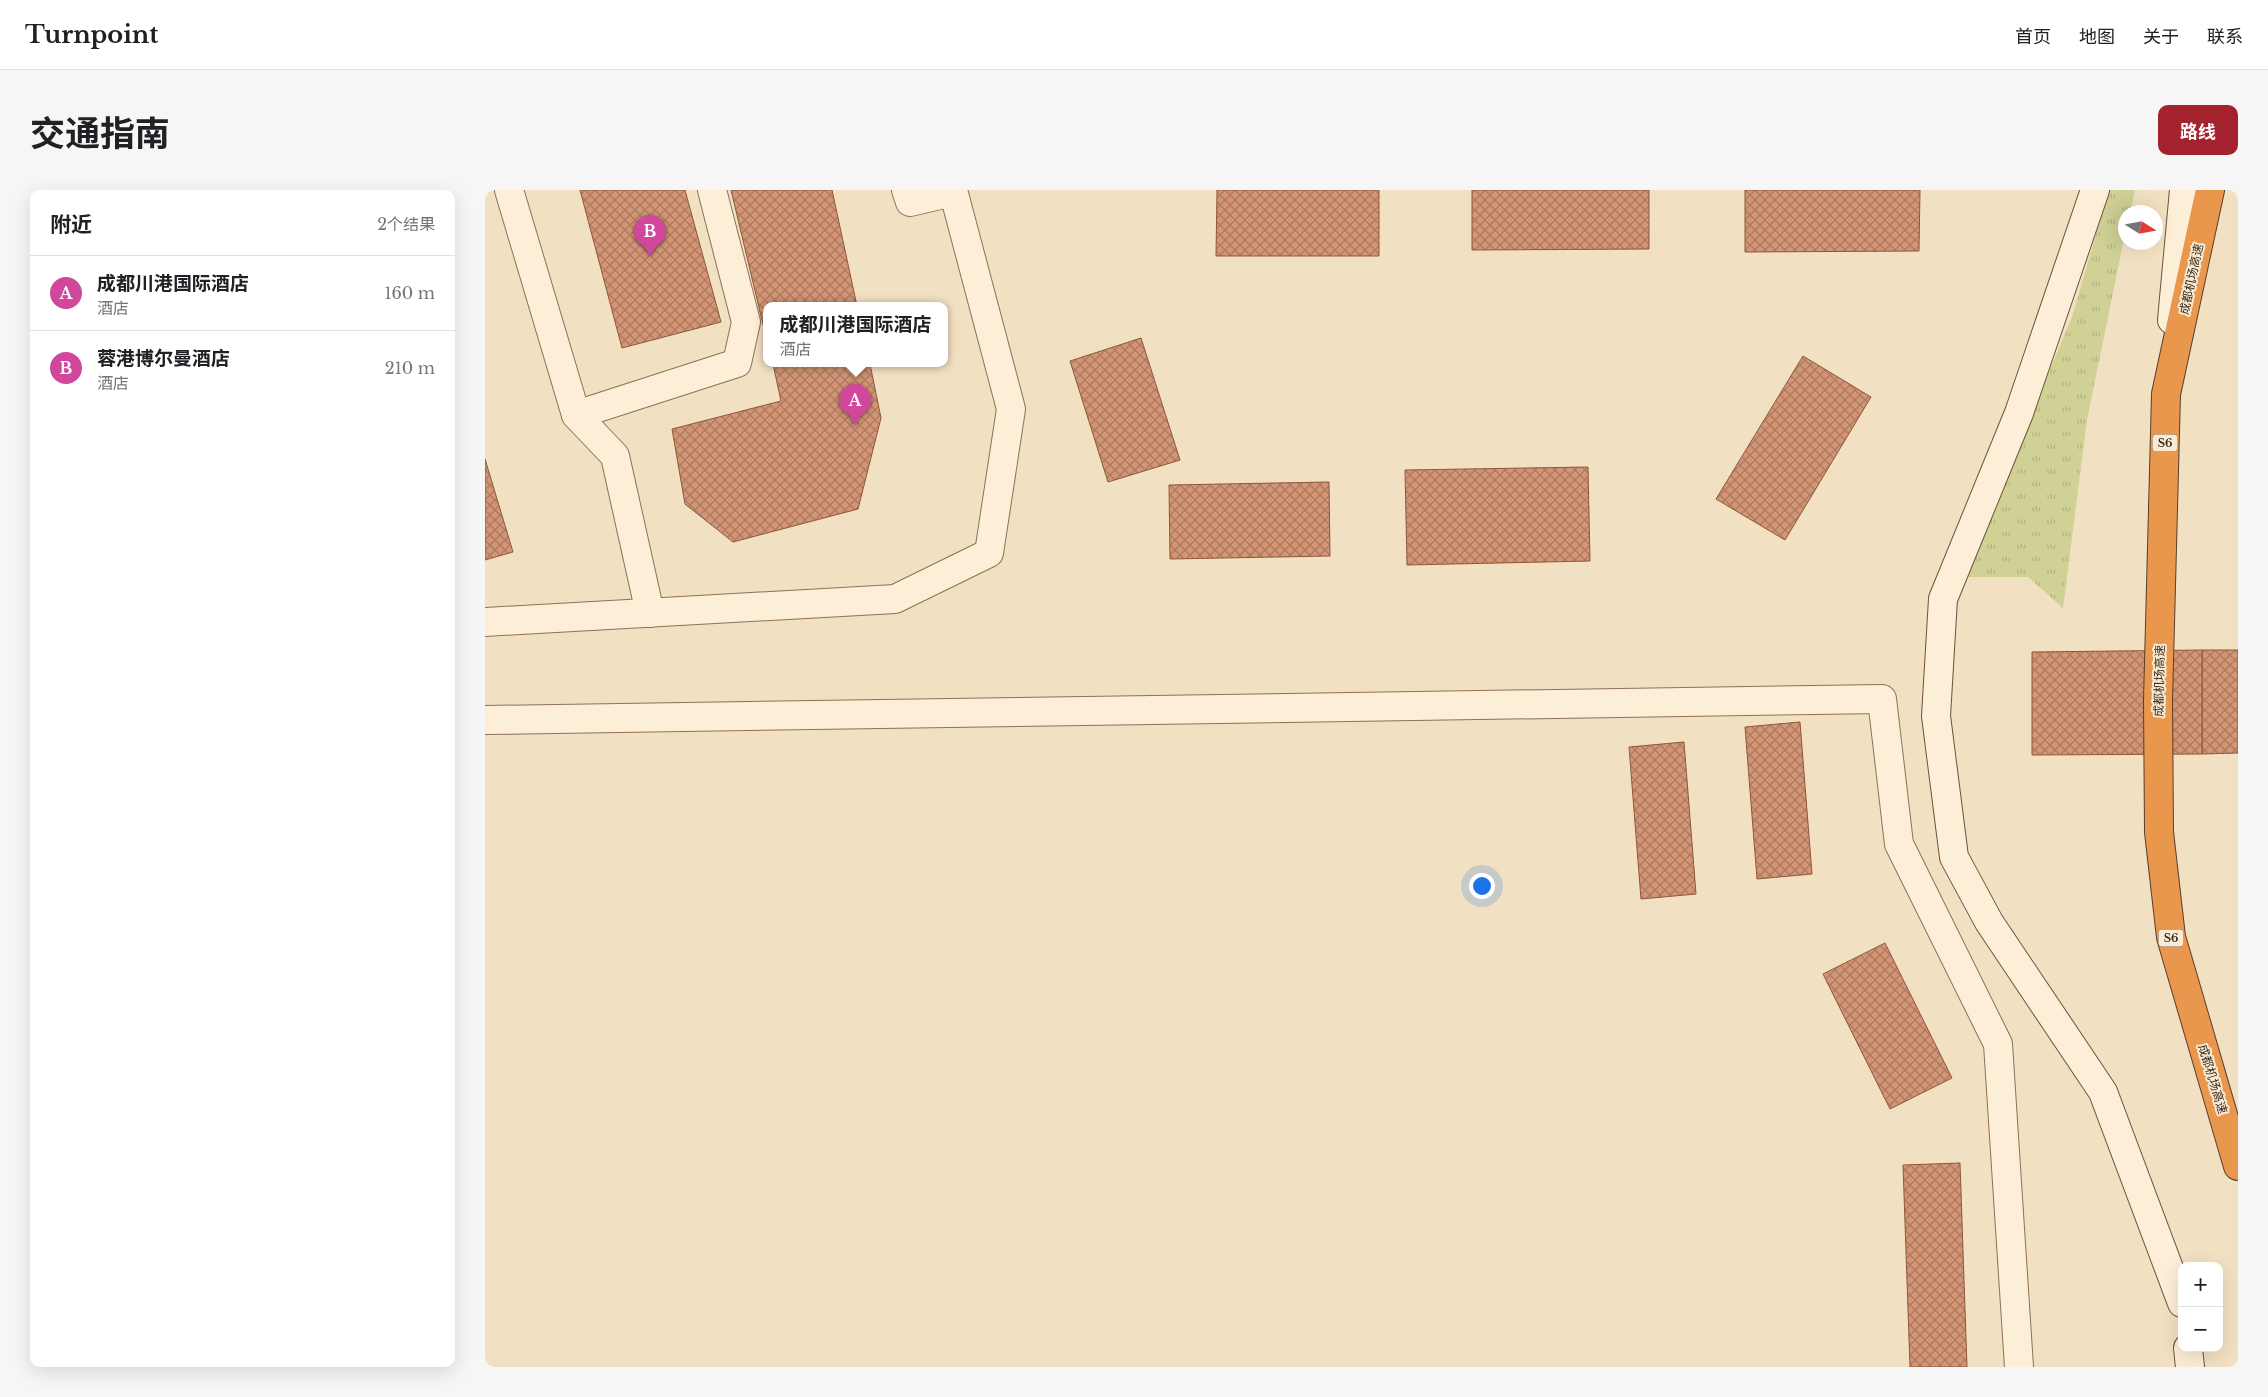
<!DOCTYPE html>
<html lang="zh">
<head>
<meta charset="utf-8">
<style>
	:root { --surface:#fff; --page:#f6f6f6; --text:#202124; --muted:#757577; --line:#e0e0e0; --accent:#a3222d }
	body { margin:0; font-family:"Libre Baskerville","Noto Sans SC",serif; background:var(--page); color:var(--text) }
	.controls { position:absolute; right:15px; bottom:15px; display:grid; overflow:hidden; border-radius:10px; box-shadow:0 5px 20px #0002 }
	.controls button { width:45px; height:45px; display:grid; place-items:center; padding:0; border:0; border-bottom:1px solid var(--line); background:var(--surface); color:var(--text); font:25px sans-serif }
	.compass { position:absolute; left:1633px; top:15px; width:45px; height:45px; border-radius:50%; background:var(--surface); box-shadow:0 5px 20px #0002; rotate:101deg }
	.you { position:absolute; left:996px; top:695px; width:18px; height:18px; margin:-12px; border:4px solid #fff; border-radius:50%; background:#1a73e8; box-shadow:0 0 0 8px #1a73e833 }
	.badge { display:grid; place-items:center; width:32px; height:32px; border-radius:50%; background:var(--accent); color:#fff; font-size:16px; font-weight:700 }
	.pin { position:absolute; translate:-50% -41px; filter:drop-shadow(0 1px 2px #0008) }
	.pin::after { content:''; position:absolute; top:26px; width:18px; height:15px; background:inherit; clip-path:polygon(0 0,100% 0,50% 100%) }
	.popup { position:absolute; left:278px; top:112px; width:185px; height:65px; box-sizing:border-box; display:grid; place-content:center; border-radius:10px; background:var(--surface); filter:drop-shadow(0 1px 4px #0005); font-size:16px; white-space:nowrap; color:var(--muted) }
	.popup b { font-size:19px; color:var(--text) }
	.popup::after { content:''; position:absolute; left:50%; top:100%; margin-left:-10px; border:10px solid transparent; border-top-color:var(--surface) }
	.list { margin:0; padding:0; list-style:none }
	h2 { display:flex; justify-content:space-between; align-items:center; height:65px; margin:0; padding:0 20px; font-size:21px }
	h2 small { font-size:16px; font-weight:400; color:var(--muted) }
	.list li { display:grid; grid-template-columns:32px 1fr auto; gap:15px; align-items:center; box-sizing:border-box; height:75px; padding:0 20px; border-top:1px solid var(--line) }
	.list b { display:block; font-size:19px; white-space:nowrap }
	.list p { margin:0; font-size:16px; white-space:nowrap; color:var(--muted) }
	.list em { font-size:16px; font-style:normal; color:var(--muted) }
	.map { position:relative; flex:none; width:1753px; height:1177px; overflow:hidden; border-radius:10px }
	header { display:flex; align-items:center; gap:30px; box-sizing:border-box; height:70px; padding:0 25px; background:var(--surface); border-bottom:1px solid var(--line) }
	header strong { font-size:24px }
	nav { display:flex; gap:28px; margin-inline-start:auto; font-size:18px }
	.intro { display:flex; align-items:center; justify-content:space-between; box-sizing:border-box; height:120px; padding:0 30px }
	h1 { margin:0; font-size:35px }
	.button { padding:12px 22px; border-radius:10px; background:var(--accent); color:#fff; font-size:18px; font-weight:700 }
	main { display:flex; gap:30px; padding:0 30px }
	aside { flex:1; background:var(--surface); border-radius:10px; box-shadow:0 5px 20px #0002 }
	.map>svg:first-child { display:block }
	.grass { fill:url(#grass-tufts) }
	.building { fill:url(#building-cross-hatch); stroke:#8f563b }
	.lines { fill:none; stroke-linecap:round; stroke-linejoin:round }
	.street-casing { stroke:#8e7057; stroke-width:30 }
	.secondary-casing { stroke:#70513b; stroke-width:30 }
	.highway-casing { stroke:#5b3e2c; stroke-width:30 }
	.street { stroke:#fceed7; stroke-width:28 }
	.secondary { stroke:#fceed7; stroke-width:28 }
	.highway { stroke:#e8974c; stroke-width:28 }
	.labels { text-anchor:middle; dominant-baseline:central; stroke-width:4; stroke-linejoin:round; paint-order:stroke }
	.shield { fill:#f9ebd3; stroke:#756454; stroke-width:1 }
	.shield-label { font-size:11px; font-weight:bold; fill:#3c2a1d }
	.street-label { font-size:12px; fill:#3c2a1d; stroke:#f9ebd3 }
</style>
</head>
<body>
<header>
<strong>Turnpoint</strong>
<nav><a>首页</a><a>地图</a><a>关于</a><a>联系</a></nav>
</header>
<div class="intro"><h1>交通指南</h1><a class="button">路线</a></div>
<main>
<aside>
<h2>附近<small>2个结果</small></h2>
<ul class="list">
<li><span class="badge" style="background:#d1479c">A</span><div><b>成都川港国际酒店</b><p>酒店</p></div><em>160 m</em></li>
<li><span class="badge" style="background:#d1479c">B</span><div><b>蓉港博尔曼酒店</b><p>酒店</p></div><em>210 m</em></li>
</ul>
</aside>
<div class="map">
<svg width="1753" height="1177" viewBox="0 0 1753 1177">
	<defs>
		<pattern id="grass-tufts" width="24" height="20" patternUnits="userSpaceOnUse" patternTransform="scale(1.25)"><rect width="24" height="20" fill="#cfd195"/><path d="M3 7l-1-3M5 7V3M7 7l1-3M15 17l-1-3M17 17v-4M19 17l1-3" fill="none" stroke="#b3b480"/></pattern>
		<pattern id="building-cross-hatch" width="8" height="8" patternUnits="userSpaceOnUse" patternTransform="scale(1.25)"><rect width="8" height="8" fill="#d39575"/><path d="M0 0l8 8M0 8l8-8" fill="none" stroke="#ac7a5f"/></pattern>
	</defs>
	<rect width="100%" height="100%" fill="#f2e0c2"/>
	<path class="grass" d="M1624,0H1650L1645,22H1640V44L1602,230L1578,418L1543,387H1483L1527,270L1587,127Z"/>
	<g class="building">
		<path d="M95,0H200L236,132L137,158Z"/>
		<path d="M246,0H347L372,116H281V147Z"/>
		<path d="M732,0H894V66H731Z"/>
		<path d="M987,0H1164V59L987,60Z"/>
		<path d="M1260,0H1435L1434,61L1260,62Z"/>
		<path d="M656,148L695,270L623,292L585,171Z"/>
		<path d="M1318,166L1386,207L1300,350L1231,309Z"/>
		<path d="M288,174H385L396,228L373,319L248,352L200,314L187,239L296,211Z"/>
		<path d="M0,269L28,362L0,370Z"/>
		<path d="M1103,277L1105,371L922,375L920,280Z"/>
		<path d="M844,292L845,366L685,369L684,295Z"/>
		<path d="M1717,460H1753V563L1717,564Z"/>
		<path d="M1717,460V564L1547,565V462Z"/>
		<path d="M1315,532L1327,684L1272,689L1260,537Z"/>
		<path d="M1199,552L1211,704L1156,709L1144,557Z"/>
		<path d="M1400,753L1467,888L1405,919L1338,784Z"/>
		<path d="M1475,973L1482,1177H1425L1418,975Z"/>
	</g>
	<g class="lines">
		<g class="street-casing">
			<g id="street">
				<path d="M24,0L91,225L130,266L165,423"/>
				<path d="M421,0L425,12L468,2"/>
				<path d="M91,225L252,173L261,132L227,0"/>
				<path d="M0,432L410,409L504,363L526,219L468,0"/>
				<path d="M0,530L1397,509L1414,654L1513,854L1534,1177"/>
			</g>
		</g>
		<g class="secondary-casing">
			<g id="secondary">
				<path d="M1610,0L1534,223L1458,409L1451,526L1469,667L1504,732L1618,902L1697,1113"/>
				<path d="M1687,130L1699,0"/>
				<path d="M1703,1158L1705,1177"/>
			</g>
		</g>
		<g class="highway-casing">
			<path id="highway" d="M1725,0L1681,204L1673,511L1674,642L1686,747L1753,976"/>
		</g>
		<use href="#street" class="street"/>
		<use href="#secondary" class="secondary"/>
		<use href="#highway" class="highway"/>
	</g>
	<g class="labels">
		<g class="shield">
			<rect x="1667.5" y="244.5" width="25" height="17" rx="4"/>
			<rect x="1673.5" y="739.5" width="25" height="17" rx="4"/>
		</g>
		<g class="shield-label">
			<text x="1680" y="253">S6</text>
			<text x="1686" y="748">S6</text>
		</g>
		<g class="street-label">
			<text transform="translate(1706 89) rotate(-78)">成都机场高速</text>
			<text transform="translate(1674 491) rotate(-89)">成都机场高速</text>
			<text transform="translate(1728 889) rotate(73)">成都机场高速</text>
		</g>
	</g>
</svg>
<div class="controls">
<button>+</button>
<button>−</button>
</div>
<svg class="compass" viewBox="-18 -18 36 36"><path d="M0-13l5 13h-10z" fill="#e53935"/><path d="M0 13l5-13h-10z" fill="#757577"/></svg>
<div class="you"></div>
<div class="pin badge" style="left:370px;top:235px;background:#d1479c">A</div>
<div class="popup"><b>成都川港国际酒店</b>酒店</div>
<div class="pin badge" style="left:165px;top:66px;background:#d1479c">B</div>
</div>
</main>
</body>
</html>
